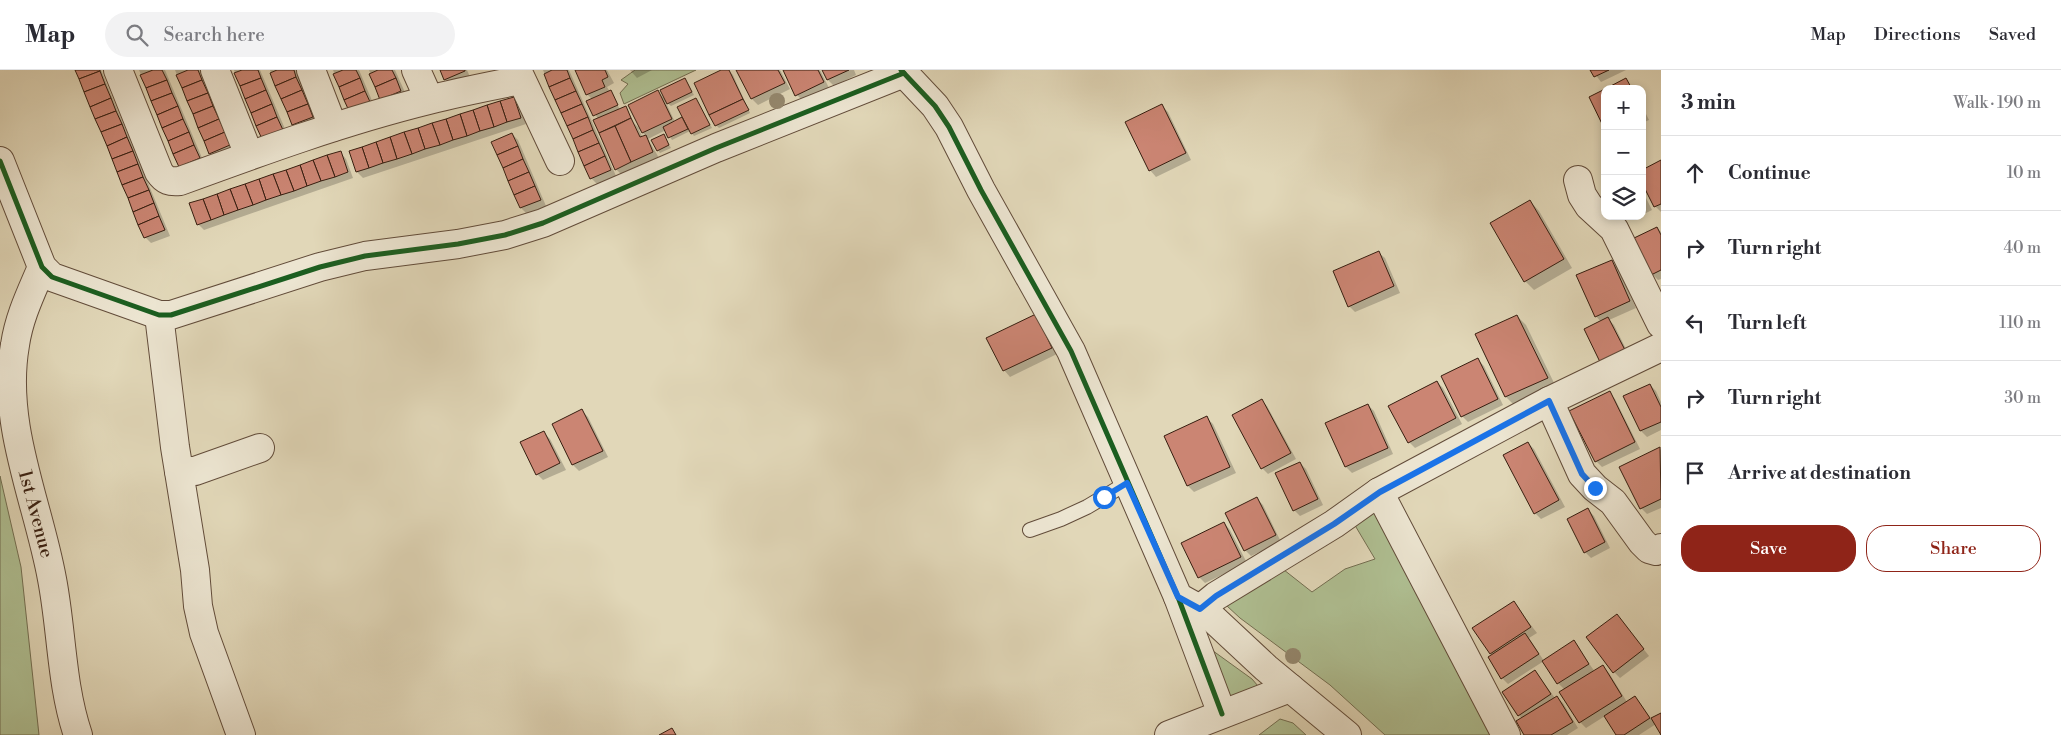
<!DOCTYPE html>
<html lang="en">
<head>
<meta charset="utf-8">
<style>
	:root { --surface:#fff; --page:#f2f2f3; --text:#2b2b33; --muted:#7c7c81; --line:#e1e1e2; --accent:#8f2418 }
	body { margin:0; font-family:"Libre Bodoni",serif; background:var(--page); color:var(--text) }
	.controls { position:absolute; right:15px; top:15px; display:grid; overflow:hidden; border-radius:10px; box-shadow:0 2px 8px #0003 }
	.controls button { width:45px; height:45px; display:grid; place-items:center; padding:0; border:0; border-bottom:1px solid var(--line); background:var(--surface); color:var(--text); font:25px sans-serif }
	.stop { position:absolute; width:15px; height:15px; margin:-11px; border:4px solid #1a73e8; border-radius:50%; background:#fff }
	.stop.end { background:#1a73e8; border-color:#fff; box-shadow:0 1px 5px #0008 }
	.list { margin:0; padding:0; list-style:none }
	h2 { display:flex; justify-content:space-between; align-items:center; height:65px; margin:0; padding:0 20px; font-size:21px }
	h2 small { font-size:16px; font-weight:400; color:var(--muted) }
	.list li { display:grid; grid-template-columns:32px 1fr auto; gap:15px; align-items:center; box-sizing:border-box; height:75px; padding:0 20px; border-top:1px solid var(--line) }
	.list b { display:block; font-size:19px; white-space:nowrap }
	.list em { font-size:16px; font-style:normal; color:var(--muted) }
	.actions { display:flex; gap:10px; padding:15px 20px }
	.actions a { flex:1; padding:11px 0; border:1px solid var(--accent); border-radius:20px; text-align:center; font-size:18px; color:var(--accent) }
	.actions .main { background:var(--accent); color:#fff }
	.icon { flex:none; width:28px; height:28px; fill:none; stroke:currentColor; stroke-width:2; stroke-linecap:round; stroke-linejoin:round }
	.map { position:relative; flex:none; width:1661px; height:665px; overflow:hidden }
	header { display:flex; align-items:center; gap:30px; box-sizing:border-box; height:70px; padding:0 25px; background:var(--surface); border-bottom:1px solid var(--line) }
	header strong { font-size:24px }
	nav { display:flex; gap:28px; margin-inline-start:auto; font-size:18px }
	.search { width:350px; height:45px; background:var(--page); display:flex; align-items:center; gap:12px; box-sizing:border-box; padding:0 18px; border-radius:28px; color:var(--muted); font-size:19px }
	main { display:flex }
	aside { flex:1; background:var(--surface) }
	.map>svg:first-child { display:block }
	.green { fill:#afbf92; stroke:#736e51 }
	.shadow { fill:#0003; fill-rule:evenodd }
	.building { fill:#cb8573; stroke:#371e10 }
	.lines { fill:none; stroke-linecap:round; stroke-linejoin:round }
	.service-casing { stroke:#624c3a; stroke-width:16 }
	.minor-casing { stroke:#624c3a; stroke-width:30 }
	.tertiary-casing { stroke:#624c3a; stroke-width:30 }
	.service { stroke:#ece5d1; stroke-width:14 }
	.minor { stroke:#ece5d1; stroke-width:28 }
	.tertiary { stroke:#ece5d1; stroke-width:28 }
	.cycleway-casing { stroke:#ece5d1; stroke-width:8 }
	.cycleway { stroke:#1b5e20; stroke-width:5 }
	.tree { fill:#94876d }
	.route { stroke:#1a73e8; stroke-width:6 }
	.labels { text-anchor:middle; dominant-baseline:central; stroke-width:4; stroke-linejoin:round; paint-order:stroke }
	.street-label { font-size:19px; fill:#371e10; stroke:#ece5d1 }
</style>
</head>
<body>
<header>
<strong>Map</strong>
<div class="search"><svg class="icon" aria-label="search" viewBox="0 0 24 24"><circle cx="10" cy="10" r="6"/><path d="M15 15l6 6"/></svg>Search here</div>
<nav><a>Map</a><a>Directions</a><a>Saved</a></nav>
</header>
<main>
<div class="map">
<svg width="1661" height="665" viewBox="0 0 1661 665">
	<rect width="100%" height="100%" fill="#e1d7b8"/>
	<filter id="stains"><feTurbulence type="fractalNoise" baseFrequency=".004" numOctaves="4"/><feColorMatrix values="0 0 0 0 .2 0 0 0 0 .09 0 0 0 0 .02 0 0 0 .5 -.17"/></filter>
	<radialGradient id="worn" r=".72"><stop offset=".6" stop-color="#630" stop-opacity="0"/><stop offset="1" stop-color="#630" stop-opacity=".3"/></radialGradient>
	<g class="green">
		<path d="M635,0H696L624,34L620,23L628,14L621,10Z"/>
		<path d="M0,406L21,497L39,665H0Z"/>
		<path d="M1372,439L1485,648L1493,665H1385L1330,615L1240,548L1227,536L1226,529L1279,496L1312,522L1345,499L1375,489L1353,452Z"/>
		<path d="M1209,578L1252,609L1258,616L1257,618L1228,628Z"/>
		<path d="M1280,649L1293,653L1306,665H1259Z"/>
	</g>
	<g class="shadow">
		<path d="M76,0H101L170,166L151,173L145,167Z"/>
		<path d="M139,0H165L205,95L180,96Z"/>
		<path d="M175,0H201L235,81L216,89L210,83Z"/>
		<path d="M234,0H260L288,66L263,68Z"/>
		<path d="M270,0H296L318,53L299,61L293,54Z"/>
		<path d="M333,0H359L376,40L351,42Z"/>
		<path d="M369,0H395L407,27L381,29Z"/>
		<path d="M441,0H467L470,7L451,15L445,9Z"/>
		<path d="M543,0H569L616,106L597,114L591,108Z"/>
		<path d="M576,0H607L614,13L607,17L610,22L613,25L620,40L626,37L634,53L641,60L658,22L666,30L685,9L694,25L671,36L665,31L675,52L684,48L696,29L712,58L694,66L690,61L672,70L666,60L648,69L659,88L622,105L616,99L595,51L598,49L588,32L593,30L587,24ZM638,58L646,66L643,68Z"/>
		<path d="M630,0H652L637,8Z"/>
		<path d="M724,0H728L733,5L750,43L719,58L716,55Z"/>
		<path d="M738,0H780L790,19L758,35L752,29Z"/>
		<path d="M784,0H820L829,18L803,31L797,25Z"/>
		<path d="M823,0H854L856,5L834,16L828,10Z"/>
		<path d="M1592,0H1626L1601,12Z"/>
		<path d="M513,28L520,34L526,54L363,108L357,102L350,82Z"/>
		<path d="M1162,36L1168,42L1191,90L1156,107L1150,100Z"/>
		<path d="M1642,36L1649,50L1642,53Z"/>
		<path d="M512,64L518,70L546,136L527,144L521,138Z"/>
		<path d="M664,66L671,78L660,83L658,80Z"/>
		<path d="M340,82L346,89L353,108L204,160L198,154Z"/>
		<path d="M1661,92V142L1655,136Z"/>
		<path d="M1642,120L1652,140L1642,145Z"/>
		<path d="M1530,131L1539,141L1572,198L1534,220L1525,211Z"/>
		<path d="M1627,146H1639L1630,150Z"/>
		<path d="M1657,158L1661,162V209L1658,210L1652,204L1634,170Z"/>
		<path d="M1378,182L1385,188L1400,223L1355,242L1349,236Z"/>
		<path d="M1611,191L1617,197L1636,238L1609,250L1614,255L1630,287L1596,246Z"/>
		<path d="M1036,246L1057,284L1010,307L1004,300Z"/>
		<path d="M1517,246L1526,255L1556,317L1515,336L1506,327L1477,265Z"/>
		<path d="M1478,290L1484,296L1503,335L1468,352L1462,346Z"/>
		<path d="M1437,312L1443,318L1462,354L1415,378L1409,372Z"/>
		<path d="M1650,315L1656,321L1661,332V360L1647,367L1641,361L1625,326Z"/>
		<path d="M1609,323L1615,329L1640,379L1602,397L1596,391Z"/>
		<path d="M1261,330L1267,336L1296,389L1268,404L1262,398Z"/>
		<path d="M1368,335L1374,341L1393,384L1352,403L1346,397Z"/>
		<path d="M582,341L588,347L608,387L579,401L573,395Z"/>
		<path d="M1207,348L1213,354L1236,403L1194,422L1188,416L1166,367Z"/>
		<path d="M544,363L550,369L566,400L543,410L537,404Z"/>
		<path d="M1528,373L1534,379L1565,437L1541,449L1535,443Z"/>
		<path d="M1659,378L1661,380V438L1647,444L1641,438Z"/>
		<path d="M1300,393L1306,399L1323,435L1300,446L1294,440Z"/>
		<path d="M1257,429L1263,435L1281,472L1251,486L1245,480Z"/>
		<path d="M1588,440L1594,446L1610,478L1591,488L1585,482Z"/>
		<path d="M1224,453L1230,460L1247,493L1205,513L1199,507Z"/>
		<path d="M1513,532L1537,563L1529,568L1544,591L1574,572L1595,602L1603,597L1609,603L1627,632L1635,627L1651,649L1661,644V663L1656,654L1639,665H1618L1605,646L1586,658L1580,652L1565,620L1558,613L1544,591L1508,614L1502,608L1491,583Z"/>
		<path d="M1617,545L1649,586L1620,608L1614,602Z"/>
		<path d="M1535,601L1555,628L1556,627L1563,633L1578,658L1567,665H1526L1522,649L1519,645Z"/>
	</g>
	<g class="building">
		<path d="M75,0H100V1L79,9Z"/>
		<path d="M153,0H162L167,10L146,18L140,5Z"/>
		<path d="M188,0H198L202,10L182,18L176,5Z"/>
		<path d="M242,0H258L261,8L240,16L234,3Z"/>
		<path d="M277,0H294L296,7L275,16L270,3Z"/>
		<path d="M343,0H356L360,8L339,17L333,4Z"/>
		<path d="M378,0H392L396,8L375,17L369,4Z"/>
		<path d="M440,0H465V1L444,10Z"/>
		<path d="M552,0H567L570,8L549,17L544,4Z"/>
		<path d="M575,0H605L608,7L602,10L605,17L586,25Z"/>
		<path d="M721,0H729L743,29L709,45L694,13Z"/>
		<path d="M736,0H778L785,13L751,29Z"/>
		<path d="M783,0H818L824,12L795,26Z"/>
		<path d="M822,0H849L827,10Z"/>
		<path d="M1590,0H1609L1594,7Z"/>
		<path d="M100,1L105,14L84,22L79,9Z"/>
		<path d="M296,7L302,20L281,29L275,16Z"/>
		<path d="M261,8L266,20L245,29L240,16Z"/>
		<path d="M360,8L365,21L344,30L339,17Z"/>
		<path d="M396,8L401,21L380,30L375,17Z"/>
		<path d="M570,8L576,21L555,30L549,17Z"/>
		<path d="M685,8L692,22L667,34L660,20Z"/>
		<path d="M1626,8L1632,19H1605Z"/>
		<path d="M167,10L172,23L151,31L146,18Z"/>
		<path d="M202,10L208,23L187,31L182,18Z"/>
		<path d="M105,14L111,28L90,37L84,22Z"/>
		<path d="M1605,19V60L1589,27Z"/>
		<path d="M266,20L272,34L251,43L245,29Z"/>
		<path d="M302,20L308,34L287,42L281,29Z"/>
		<path d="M611,20L618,35L593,46L586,31Z"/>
		<path d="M658,20L672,49L642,63L628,35Z"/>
		<path d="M365,21L371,34L350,43L344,30Z"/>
		<path d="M576,21L582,34L561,43L555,30Z"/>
		<path d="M172,23L178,36L157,45L151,31Z"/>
		<path d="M208,23L213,36L193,44L187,31Z"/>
		<path d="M514,27L521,48L507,52L500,31Z"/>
		<path d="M111,28L116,41L95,49L90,37Z"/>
		<path d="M696,28L710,55L691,64L677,37Z"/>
		<path d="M743,29L749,40L715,56L709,45Z"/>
		<path d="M500,31L507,52L494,57L487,35Z"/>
		<path d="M272,34L277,47L256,56L251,43Z"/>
		<path d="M308,34L313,47L292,55L287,42Z"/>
		<path d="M582,34L588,47L567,56L561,43Z"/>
		<path d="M1162,34L1186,83L1149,101L1125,52Z"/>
		<path d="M487,35L494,57L480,61L473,40Z"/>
		<path d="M178,36L183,49L162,58L157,45Z"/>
		<path d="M213,36L219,49L198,58L193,44Z"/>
		<path d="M626,36L631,48L599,63L593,50Z"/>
		<path d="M473,40L480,61L467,66L460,44Z"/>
		<path d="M116,41L122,54L101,62L95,49Z"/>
		<path d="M460,44L467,66L453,70L446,49Z"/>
		<path d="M277,47L283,60L262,69L256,56Z"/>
		<path d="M588,47L593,60L573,69L567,56Z"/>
		<path d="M682,47L688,59L668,68L663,57Z"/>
		<path d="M631,48L640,67L646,65L653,82L631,92L615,56Z"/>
		<path d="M183,49L189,62L168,71L162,58Z"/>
		<path d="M219,49L225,62L204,71L198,58Z"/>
		<path d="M446,49L453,70L440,75L432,53Z"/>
		<path d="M432,53L440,75L425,79L418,58Z"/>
		<path d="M122,54L127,67L107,76L101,62Z"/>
		<path d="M615,56L631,92L615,100L599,63Z"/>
		<path d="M418,58L425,79L412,84L404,62Z"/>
		<path d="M593,60L599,73L578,82L573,69Z"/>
		<path d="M189,62L194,75L173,84L168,71Z"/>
		<path d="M225,62L230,75L209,84L204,71Z"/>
		<path d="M404,62L412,84L397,89L390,67Z"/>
		<path d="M512,63L518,76L497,85L491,72Z"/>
		<path d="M664,64L669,75L657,81L651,70Z"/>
		<path d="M127,67L133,81L112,89L107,76Z"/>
		<path d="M390,67L397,89L383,93L376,72Z"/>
		<path d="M376,72L383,93L369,98L362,77Z"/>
		<path d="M599,73L605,86L584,96L578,82Z"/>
		<path d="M194,75L200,88L179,97L173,84Z"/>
		<path d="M518,76L523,89L503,98L497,85Z"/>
		<path d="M362,77L369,98L356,102L349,81Z"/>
		<path d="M133,81L138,94L117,102L112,89Z"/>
		<path d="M341,81L348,102L335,107L327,85Z"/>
		<path d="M327,85L335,107L321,111L313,90Z"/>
		<path d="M605,86L611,100L590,109L584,96Z"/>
		<path d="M523,89L529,102L508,111L503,98Z"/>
		<path d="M313,90L321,111L307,116L300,95Z"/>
		<path d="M1661,90V134L1654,137L1642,113V100Z"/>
		<path d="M138,94L143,107L122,115L117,102Z"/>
		<path d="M300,95L307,116L294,121L286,100Z"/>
		<path d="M286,100L294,121L281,125L273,104Z"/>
		<path d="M529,102L535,116L514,125L508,111Z"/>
		<path d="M273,104L281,125L266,130L259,109Z"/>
		<path d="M143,107L149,120L128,128L122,115Z"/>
		<path d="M259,109L266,130L253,135L245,114Z"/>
		<path d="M245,114L253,135L238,140L230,119Z"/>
		<path d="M535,116L541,130L520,138L514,125Z"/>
		<path d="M230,119L238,140L224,145L217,124Z"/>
		<path d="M149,120L154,133L133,142L128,128Z"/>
		<path d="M217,124L224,145L211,150L203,129Z"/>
		<path d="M203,129L211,150L197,155L189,133Z"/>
		<path d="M1530,130L1564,189L1524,212L1490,153Z"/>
		<path d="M154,133L159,146L138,155L133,142Z"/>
		<path d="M159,146L165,160L144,168L138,155Z"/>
		<path d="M1657,157L1661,165V200L1651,205L1632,169Z"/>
		<path d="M1379,181L1394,216L1348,237L1333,201Z"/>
		<path d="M1612,190L1630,231L1595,247L1576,205Z"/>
		<path d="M1036,244L1052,278L1003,301L986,268Z"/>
		<path d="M1517,245L1548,308L1505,327L1475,264Z"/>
		<path d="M1608,247L1625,280L1600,292L1584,259Z"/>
		<path d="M1478,288L1498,329L1461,347L1441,306Z"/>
		<path d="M1437,311L1456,348L1408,373L1388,336Z"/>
		<path d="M1650,314L1661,337V352L1640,361L1623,326Z"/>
		<path d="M1610,321L1635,372L1595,392L1569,341Z"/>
		<path d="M1262,329L1291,383L1261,399L1232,345Z"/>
		<path d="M1368,334L1388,378L1345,397L1325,353Z"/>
		<path d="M582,339L603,381L572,395L552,354Z"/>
		<path d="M1207,346L1230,397L1187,416L1164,366Z"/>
		<path d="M544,361L560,393L536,405L520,372Z"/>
		<path d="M1528,372L1559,430L1534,444L1503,385Z"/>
		<path d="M1660,377L1661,429L1640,439L1619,397Z"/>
		<path d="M1300,392L1318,429L1293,441L1275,403Z"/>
		<path d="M1257,427L1276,465L1244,481L1225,443Z"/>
		<path d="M1588,438L1605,472L1584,483L1567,449Z"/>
		<path d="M1224,452L1241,487L1198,508L1181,473Z"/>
		<path d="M1514,531L1531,557L1490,584L1472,558Z"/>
		<path d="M1617,544L1644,579L1613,603L1586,567Z"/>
		<path d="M1525,563L1539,584L1501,609L1488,587Z"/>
		<path d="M1574,570L1589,594L1557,614L1542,591Z"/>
		<path d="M1603,595L1622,626L1579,653L1559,622Z"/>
		<path d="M1535,600L1551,624L1518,646L1502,622Z"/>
		<path d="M1557,626L1573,652L1551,665H1524L1516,651Z"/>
		<path d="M1635,626L1650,648L1624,665H1616L1604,646Z"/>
		<path d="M1661,643V665L1651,648Z"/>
		<path d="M672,658L676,665H659Z"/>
	</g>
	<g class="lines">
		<g class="service-casing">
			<path id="service" d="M1030,460L1061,449L1087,437L1127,413"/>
		</g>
		<g class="minor-casing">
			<g id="minor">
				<path d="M118,0L159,102C165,111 170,112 180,111C262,81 344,51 429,30C459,22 490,16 521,10"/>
				<path d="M215,0L249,85"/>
				<path d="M311,0L333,57"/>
				<path d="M416,0L429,29"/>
				<path d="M517,0L560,91"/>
				<path d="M0,91L42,197L52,207L159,245H171L320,197L365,186L458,174L505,165L543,153L716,78L904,3"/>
				<path d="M1578,110L1582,125L1589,136L1614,159L1661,254"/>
				<path d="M42,197C31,223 19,247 15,275C1,355 38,432 52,509C62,561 61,615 78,665"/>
				<path d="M159,245L175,377L195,500L198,536L204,563L241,665"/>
				<path d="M1549,331L1582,404L1595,418L1613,432L1642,472L1649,479L1656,481L1661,478"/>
				<path d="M179,401H195L260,378"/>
				<path d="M1379,422L1506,665"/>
				<path d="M1178,527L1222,644"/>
				<path d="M1200,539L1216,526L1334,454L1379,422L1549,331L1661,277"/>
				<path d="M1169,665L1290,618"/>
			</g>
		</g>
		<g class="tertiary-casing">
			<path id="tertiary" d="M901,0L935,36L949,57L981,120L1071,281L1178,527L1207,543L1266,598L1347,665"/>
		</g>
		<use href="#service" class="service"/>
		<use href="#minor" class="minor"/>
		<use href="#tertiary" class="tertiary"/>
		<g class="cycleway-casing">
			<g id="cycleway">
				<path d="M901,0L935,36L949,57L981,120L1071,281L1178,527L1222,644"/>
				<path d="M0,91L42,197L52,207L159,245H171L320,197L365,186L458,174L505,165L543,153L716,78L904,3"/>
			</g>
		</g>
		<use href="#cycleway" class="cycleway"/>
	</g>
	<g class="tree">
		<circle cx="777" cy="31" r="8"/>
		<circle cx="1293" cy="586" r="8"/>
	</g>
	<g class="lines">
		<path class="route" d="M1104,427L1127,413L1178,527L1200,539L1216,526L1334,454L1380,422L1549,331L1582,404L1595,418"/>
	</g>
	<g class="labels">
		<g class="street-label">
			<text transform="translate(36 444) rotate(75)">1st Avenue</text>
		</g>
	</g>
	<rect width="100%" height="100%" filter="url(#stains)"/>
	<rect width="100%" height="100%" fill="url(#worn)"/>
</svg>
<div class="controls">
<button>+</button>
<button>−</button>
<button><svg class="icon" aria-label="layers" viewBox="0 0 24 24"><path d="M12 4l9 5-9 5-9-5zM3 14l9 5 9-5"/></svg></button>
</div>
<div class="stop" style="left:1104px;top:427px"></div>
<div class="stop end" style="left:1595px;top:418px"></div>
</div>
<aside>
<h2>3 min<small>Walk · 190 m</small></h2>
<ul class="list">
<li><svg class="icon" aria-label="ahead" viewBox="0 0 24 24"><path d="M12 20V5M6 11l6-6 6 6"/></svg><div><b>Continue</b></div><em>10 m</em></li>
<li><svg class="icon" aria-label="right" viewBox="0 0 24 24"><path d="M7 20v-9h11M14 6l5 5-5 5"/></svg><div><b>Turn right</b></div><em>40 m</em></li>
<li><svg class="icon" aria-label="left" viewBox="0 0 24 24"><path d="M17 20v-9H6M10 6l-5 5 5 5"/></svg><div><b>Turn left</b></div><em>110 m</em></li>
<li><svg class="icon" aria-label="right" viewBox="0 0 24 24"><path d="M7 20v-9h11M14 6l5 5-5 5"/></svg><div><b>Turn right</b></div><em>30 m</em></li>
<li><svg class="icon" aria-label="arrive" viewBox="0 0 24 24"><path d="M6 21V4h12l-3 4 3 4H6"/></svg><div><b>Arrive at destination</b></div></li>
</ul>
<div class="actions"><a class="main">Save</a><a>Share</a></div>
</aside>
</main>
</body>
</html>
